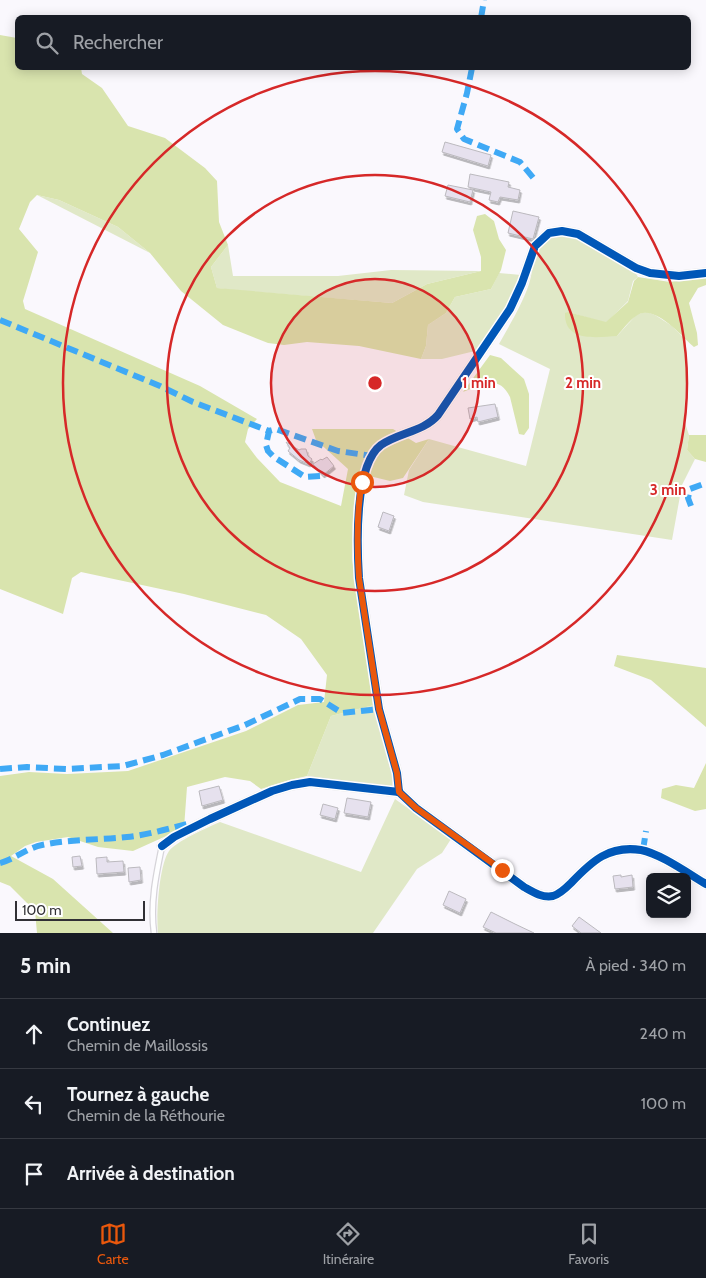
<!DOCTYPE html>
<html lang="fr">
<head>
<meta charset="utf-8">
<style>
	:root { --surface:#171b24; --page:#242831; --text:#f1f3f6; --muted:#9ea1a6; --line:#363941; --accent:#ea580c }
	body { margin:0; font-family:Cabin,sans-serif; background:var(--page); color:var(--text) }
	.controls { position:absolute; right:15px; bottom:15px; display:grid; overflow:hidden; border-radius:8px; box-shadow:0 2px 12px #0003 }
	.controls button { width:45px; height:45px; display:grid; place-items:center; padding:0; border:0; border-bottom:1px solid var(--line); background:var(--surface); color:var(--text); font:25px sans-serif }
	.scale { position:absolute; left:15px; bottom:12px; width:130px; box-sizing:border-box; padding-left:5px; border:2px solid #313035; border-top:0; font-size:14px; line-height:18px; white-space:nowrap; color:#313035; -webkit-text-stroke:4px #fff; paint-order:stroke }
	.stop { position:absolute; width:15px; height:15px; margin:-11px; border:4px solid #ea580c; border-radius:50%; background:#fff }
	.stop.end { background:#ea580c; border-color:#fff; box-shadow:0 1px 5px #0008 }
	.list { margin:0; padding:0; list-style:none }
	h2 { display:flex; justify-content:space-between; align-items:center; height:65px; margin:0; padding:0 20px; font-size:21px }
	h2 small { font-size:16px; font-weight:400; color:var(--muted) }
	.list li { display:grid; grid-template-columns:32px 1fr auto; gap:15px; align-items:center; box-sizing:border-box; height:70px; padding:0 20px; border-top:1px solid var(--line) }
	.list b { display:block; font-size:19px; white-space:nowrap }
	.list p { margin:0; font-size:16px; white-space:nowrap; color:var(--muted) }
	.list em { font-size:16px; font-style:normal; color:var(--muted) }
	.icon { flex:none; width:28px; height:28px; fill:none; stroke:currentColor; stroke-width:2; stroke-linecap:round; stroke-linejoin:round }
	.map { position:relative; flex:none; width:706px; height:933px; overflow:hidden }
	.search { position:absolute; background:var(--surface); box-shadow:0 2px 12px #0003; left:15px; right:15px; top:15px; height:55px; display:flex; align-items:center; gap:12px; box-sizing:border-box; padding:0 18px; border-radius:8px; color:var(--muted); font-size:19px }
	.sheet { height:275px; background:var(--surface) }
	nav { display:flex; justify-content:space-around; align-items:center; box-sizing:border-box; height:70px; border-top:1px solid var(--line); background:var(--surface); font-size:14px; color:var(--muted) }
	nav a { display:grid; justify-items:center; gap:2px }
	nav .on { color:var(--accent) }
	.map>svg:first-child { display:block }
	.green { fill:#e0e8c7 }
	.forest { fill:#d9e4ae }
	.building { fill:#e6e1ee; stroke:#bbb9be; filter:url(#shadow) }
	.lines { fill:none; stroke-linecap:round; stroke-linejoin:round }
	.service-casing { stroke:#d6d4d9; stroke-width:7 }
	.minor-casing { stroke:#d6d4d9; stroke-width:11 }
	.service { stroke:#fefeff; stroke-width:4.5 }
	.minor { stroke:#fefeff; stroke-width:9 }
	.quiet { stroke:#3fa9f5; stroke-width:6; stroke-dasharray:12 6; stroke-linecap:butt }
	.cycleway-casing { stroke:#fff; stroke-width:11 }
	.cycleway { stroke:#0057b8; stroke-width:8 }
	.route { stroke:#ea580c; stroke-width:6 }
	.ring { fill:none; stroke:#d62828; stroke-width:2.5 }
	.centre { fill:#d62828; stroke:#fff; stroke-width:2.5 }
	.ring-label { font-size:15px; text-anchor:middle; font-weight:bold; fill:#d62828; stroke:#fff; stroke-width:4; stroke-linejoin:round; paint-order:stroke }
</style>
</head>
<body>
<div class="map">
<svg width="706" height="933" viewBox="0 0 706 933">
	<defs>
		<filter id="shadow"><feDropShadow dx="1.5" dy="3" stdDeviation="0" flood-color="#0004"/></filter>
	</defs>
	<rect width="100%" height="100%" fill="#faf8fd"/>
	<g class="green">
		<path d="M37,195L59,200L118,227L150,253Z"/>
		<path d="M559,235C587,236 611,259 635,272L638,277L633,281L628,301L606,323L568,312L617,336L637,314L647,312L655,315L672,326L685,339L687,360L684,420L689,435L687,450L695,459L682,485L672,540L423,502L404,495L409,470L429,439L526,466L550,369L499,344C510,324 522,305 529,284C533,272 533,253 542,243C547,238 553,236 559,235Z"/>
		<path d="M228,245L233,276H338L391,270L481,271L427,284L392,303L232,290L217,288L211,267Z"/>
		<path d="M499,273L521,275C511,303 492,327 475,351L442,359H421L426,346L428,325L446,313L455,297L491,289Z"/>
		<path d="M374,705L394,777L392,787L307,776L331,716Z"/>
		<path d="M395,799L451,839L442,853L417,869L373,933H158C156,916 159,865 169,851C175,842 208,827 220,822L361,872Z"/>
	</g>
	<g class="forest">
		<path d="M0,35L17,38L18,68H81L82,74L102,88L128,126L165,138L205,168L217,181L219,222L228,245L211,267L217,288L392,303L427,284L481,271V257L473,230L477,216L485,214L494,221L499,239L506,250L501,270L491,289L455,297L446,313L428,325L426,346L421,359L359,346L307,342L284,345L268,343L223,325L181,291L150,253L118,227L59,200L37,195L30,202L19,229L38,252L23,301L25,309L200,386L257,419L248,429L245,442L257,458L280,482L341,506L348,469L316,440L312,429H393L416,443L429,439L403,478L390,481L361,474L355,495L352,558L374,705L331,716L307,776L290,780L261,789L250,781L225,777L187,787L184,828L133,851L98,847L68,837L36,842L25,846L11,856L53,879L113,933H37L35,911L10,886L0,882V776L29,772L67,774L128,771L246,731L298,705L324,702L327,675L301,639L266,615L184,594L81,572L72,578L63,614L0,589Z"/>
		<path d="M638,277L670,282L706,277V285L698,288L689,303L697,333L698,345L694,347C682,337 654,302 636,316C629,321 623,329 617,336C598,337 564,343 565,313L568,312L606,322L628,302L634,281Z"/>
		<path d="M490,355L501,358L524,379L529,394V428L524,435L519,434L510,397C498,373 481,385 463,392Z"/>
		<path d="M689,435H706V462L695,459L687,450Z"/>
		<path d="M617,655L706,668V727L651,680L614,666Z"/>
		<path d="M706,763V809L695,811L661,798L662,789L676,785L694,788Z"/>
	</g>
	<g class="building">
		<path d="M445,142L491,155L488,166L442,152Z"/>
		<path d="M470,174L509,182L508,187L520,190L518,200L500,197L498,202L489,200L491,192L468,187Z"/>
		<path d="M448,185L473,190L470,202L445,196Z"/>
		<path d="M513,211L539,217L533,239L508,233Z"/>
		<path d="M495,404L498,417L478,422L477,417L470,419L468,408Z"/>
		<path d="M286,442L299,450L301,449H306L308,456L312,459L309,464L299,460L288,451L290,448Z"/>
		<path d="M327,457L334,466L323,475L313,464L321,459L322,460Z"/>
		<path d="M383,512L394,516L389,531L378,527Z"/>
		<path d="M219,786L223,800L202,806L199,791Z"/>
		<path d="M347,798L371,802L368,817L344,813Z"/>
		<path d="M323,804L338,808L335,819L320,815Z"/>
		<path d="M80,856L82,866L73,867L72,857Z"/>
		<path d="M107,857V862L123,861L124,872L97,874L96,858Z"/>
		<path d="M140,867L141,880L129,882L128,868Z"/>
		<path d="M621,875V877L632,875L633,887L615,889L613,876Z"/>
		<path d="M449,891L466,899L460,913L443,905Z"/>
		<path d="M491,912L515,924L534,933H496L483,927Z"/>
		<path d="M579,917L601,933H581L572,926Z"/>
	</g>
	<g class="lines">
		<g class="service-casing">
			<path id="service" d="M154,933C150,903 156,875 162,846"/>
		</g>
		<g class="minor-casing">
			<g id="minor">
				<path d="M399,792L397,773L379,709L359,578C357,546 354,465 381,445C400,432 423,432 438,415L510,309L522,283L535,246L549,233L562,231L578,234L636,268L650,273L679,276L706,273"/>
				<path d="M399,792L416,808L524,887C533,892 542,898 553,896C560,894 566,888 571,883C592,861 609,845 641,850C659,853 689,874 706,884"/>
				<path d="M162,846L174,837L210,819L272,791L292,785L310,782L399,792"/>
			</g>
		</g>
		<use href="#service" class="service"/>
		<use href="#minor" class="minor"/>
		<g class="quiet">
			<path d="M481,18L484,0"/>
			<path d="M472,68L467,93L457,129L464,139L520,162L535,180"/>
			<path d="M0,320L160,386L193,402L269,431"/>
			<path d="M320,476L305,477L274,457L268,451L266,445L269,431L276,429L338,451L372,456"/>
			<path d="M691,506L688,498L690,489L706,483"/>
			<path d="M0,769L27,767L66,769L123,766L163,755L245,725L300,699H320L342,713L379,709"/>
			<path d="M643,850L646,831"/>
			<path d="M0,863C15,859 27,848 42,845C70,839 99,840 127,837C148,835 170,828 191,823"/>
		</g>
		<g class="cycleway-casing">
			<g id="cycleway">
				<path d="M399,792L397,773L379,709L359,578C357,546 354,465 381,445C400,432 423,432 438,415L510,309L522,283L535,246L549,233L562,231L578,234L636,268L650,273L679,276L706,273"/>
				<path d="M399,792L416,808L524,887C533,892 542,898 553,896C560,894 566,888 571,883C592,861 609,845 641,850C659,853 689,874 706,884"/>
				<path d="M162,846L174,837L210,819L272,791L292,785L310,782L399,792"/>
			</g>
		</g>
		<use href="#cycleway" class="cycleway"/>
	</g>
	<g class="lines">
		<path class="route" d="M362,482C356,513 357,547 359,578L379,709L397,773L399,792L416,808L502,870"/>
	</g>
	<circle cx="375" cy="383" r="104" fill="#d62828" fill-opacity=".12"/>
	<g class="ring">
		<circle cx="375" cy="383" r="104"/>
		<circle cx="375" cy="383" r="208"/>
		<circle cx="375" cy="383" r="312"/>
	</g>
	<circle cx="375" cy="383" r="8" class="centre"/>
	<g class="ring-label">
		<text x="479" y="388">1 min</text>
		<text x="583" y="388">2 min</text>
		<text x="668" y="495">3 min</text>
	</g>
</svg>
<div class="controls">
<button><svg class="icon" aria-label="layers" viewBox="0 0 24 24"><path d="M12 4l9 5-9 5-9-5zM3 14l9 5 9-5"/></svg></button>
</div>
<div class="scale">100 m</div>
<div class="stop" style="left:362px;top:482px"></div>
<div class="stop end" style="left:502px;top:870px"></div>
<div class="search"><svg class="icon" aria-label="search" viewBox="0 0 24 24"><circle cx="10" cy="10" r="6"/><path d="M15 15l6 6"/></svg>Rechercher</div>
</div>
<section class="sheet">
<h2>5 min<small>À pied · 340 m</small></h2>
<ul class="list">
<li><svg class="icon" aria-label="ahead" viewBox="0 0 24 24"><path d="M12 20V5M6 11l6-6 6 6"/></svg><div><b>Continuez</b><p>Chemin de Maillossis</p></div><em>240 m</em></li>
<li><svg class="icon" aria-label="left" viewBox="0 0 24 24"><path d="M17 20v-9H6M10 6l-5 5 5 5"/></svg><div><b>Tournez à gauche</b><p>Chemin de la Réthourie</p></div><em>100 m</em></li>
<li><svg class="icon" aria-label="arrive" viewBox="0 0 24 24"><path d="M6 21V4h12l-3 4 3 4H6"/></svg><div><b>Arrivée à destination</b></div></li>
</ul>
</section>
<nav>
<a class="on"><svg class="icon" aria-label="map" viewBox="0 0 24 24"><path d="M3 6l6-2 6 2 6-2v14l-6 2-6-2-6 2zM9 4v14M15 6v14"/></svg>Carte</a>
<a><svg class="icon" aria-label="directions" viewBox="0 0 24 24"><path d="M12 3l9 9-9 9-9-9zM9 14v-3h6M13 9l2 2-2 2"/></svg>Itinéraire</a>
<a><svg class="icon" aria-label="saved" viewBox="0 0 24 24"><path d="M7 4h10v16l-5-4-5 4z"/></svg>Favoris</a>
</nav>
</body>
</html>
